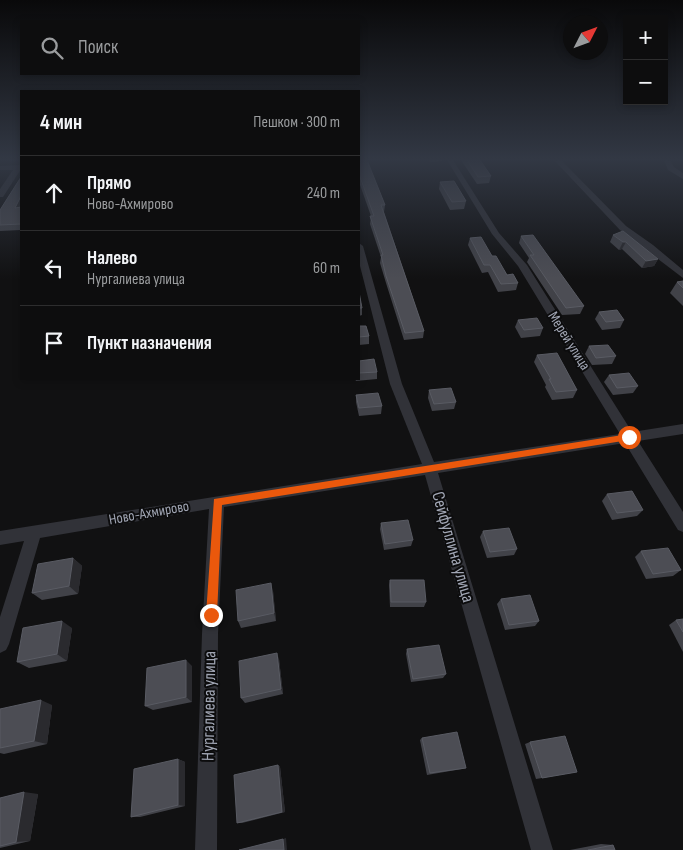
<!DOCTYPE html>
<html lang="ru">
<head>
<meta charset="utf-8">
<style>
	:root { --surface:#0d0d0e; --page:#1b1b1c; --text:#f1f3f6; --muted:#9a9c9e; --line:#2d2d2e }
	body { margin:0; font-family:"Sofia Sans Condensed",sans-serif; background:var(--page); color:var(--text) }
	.controls { position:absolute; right:15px; top:15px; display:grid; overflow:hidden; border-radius:0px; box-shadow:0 2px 8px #0003 }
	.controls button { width:45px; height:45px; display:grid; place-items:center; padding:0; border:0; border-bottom:1px solid var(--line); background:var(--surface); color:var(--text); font:25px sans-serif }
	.compass { position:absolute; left:563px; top:15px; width:45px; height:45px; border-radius:50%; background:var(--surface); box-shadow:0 2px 8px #0003; rotate:48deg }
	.stop { position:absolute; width:15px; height:15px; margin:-11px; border:4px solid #ea580c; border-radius:50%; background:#fff }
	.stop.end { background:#ea580c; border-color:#fff; box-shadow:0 1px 5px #0008 }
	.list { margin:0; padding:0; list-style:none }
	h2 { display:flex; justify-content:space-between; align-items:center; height:65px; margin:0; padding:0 20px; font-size:21px }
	h2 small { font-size:16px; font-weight:400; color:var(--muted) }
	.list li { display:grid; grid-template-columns:32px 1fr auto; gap:15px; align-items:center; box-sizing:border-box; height:75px; padding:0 20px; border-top:1px solid var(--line) }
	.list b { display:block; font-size:19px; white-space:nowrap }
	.list p { margin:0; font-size:16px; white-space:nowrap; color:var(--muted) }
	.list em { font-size:16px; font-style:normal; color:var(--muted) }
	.icon { flex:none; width:28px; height:28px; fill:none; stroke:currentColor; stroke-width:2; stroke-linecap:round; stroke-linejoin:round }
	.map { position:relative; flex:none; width:683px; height:850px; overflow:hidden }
	.search { position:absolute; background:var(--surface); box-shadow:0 2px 8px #0003; left:20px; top:20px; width:340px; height:55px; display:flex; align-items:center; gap:12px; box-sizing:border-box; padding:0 18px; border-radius:0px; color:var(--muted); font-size:19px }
	.panel { position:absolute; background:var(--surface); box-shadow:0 2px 8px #0003; left:20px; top:90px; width:340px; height:290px; border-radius:0px }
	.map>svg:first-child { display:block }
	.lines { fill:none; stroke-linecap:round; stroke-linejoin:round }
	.minor { fill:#313238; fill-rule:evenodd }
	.wall { fill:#414248 }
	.shaded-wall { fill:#2a2a2e }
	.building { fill:#4c4d54; stroke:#595b63 }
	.route { fill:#ea580c }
	.labels { text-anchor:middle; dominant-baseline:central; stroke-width:4; stroke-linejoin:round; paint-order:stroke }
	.street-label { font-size:15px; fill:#a1a6b4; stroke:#0c0c0d }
	.near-street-label { font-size:18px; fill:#a1a6b4; stroke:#0c0c0d }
</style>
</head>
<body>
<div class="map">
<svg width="683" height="850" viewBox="0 0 683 850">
	<rect width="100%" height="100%" fill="#111112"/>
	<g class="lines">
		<g class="minor">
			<path d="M447,160H453L499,233L527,265L632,432L683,424V434L638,441L683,512V532L678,530L625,443L438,473L553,850H531L425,475L224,507L218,634L217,850H195L202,634L209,509L40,538L9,644L6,650L0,653V617L24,541L0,545V531L422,464L390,384L359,262V243L363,246L402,384L434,462L620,434L518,266L492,234Z"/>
			<path d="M554,160H561L626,226L653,245L683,270V278L620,230Z"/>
			<path d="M664,160H670L674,167L683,173V179L668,170Z"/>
			<path d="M21,165V169L3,197H0V189L13,170H0V166Z"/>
		</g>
	</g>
	<g class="wall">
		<path d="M359,160L385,205L384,212L424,331L423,338L404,340L386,283L380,263L381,257L370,224L371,216L359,182Z"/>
		<path d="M429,160H442V161L430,162Z"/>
		<path d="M461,160H480L491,176L489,183L477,184Z"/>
		<path d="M21,177V230L0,231V210Z"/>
		<path d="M440,182L466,201L464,209L450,210L439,189Z"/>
		<path d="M613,235L658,259L654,266L642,268L622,249L619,250L610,242Z"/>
		<path d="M521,236L584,306L580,314L562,315L527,262L529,258L519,243Z"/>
		<path d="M470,238L492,256L507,275L518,283L516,290L498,292L488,272L482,273L468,245Z"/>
		<path d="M683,281V306L670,293L677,282Z"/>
		<path d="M359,292L362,308V315L359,316Z"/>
		<path d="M599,312L624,320L620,328L602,330L595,319Z"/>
		<path d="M518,320L543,328L540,336L521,338L515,327Z"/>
		<path d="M359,326L369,336V344L359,345Z"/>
		<path d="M589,346L616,356L612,364L592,365L585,354Z"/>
		<path d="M537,355L577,390L573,398L552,400L545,387L546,385L534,362Z"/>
		<path d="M359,361L377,372V379L356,381L355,379H359Z"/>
		<path d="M609,375L638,386L633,393L613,395L604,382Z"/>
		<path d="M429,390L456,402L454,409L432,411L428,398Z"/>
		<path d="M356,395L382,406L381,414L359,416L356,402Z"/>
		<path d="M607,494L643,510L637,516L612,520L602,501Z"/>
		<path d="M381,523L413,540L411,546L384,550L380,529Z"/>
		<path d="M483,531L517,549L514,555L487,558L480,537Z"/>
		<path d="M641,551L681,570L673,576L646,579L635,557Z"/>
		<path d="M73,558L82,566L78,594L42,600L32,593Z"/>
		<path d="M390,580L426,602L424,607H390L389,585Z"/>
		<path d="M273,591L276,621L241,628L238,621Z"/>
		<path d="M501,599L539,621L535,626L505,630L497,604Z"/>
		<path d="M683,619V652L669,625L676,620Z"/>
		<path d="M72,628L67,661L29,668L17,662Z"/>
		<path d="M407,649L446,674L443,678L411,682L406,654Z"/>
		<path d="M279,659L283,694L245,703L241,698Z"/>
		<path d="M192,666V702L153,710L145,706Z"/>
		<path d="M52,705L47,744L4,754L0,753V709Z"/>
		<path d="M422,738L466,768L462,769L427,775L420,740Z"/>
		<path d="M530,742L577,772L536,779L525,744Z"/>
		<path d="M178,759L185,762V806L140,817H131Z"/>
		<path d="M278,765L280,767L285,812L242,823H237Z"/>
		<path d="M38,794L30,841L0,848V798Z"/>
		<path d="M601,844L613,845L615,850H570Z"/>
	</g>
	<g class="shaded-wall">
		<path d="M21,196V207L15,208Z"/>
		<path d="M623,242H626L622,249L619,250Z"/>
		<path d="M658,259L654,266L642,268L646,261Z"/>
		<path d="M73,558L82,566L78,594L69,586Z"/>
		<path d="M271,583L273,591L276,621L274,613Z"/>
		<path d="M62,621L72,628L67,661L57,654Z"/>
		<path d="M277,653L279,659L283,694L281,689Z"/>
		<path d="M186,660L192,666V702L186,697Z"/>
		<path d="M41,700L52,705L47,744L34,741Z"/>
		<path d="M178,759L185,762V806L178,805Z"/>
		<path d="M278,765L280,767L285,812H282Z"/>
		<path d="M24,792L38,794L30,841L16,842Z"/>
		<path d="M286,838L287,850H284L283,839Z"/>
	</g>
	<g class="building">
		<path d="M359,160H367L385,205H381L424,331L405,333L386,276L381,255H383L370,216H374L359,174Z"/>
		<path d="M467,160H480L491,176L478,177Z"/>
		<path d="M21,177V196L15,208L21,207V224L0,225V210Z"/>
		<path d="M454,181L466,201L452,202L440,182Z"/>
		<path d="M623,231L658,259L646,261L626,242H623L613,235Z"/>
		<path d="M533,235L584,306L566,308L530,255H534L521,236Z"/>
		<path d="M481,237L492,256H496L507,275L513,274L518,283L501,284L490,265H484L470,238Z"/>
		<path d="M683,281V288L677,282Z"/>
		<path d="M359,292L362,308H359Z"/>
		<path d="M617,310L624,320L606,322L599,312Z"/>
		<path d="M537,318L543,328L524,330L518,320Z"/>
		<path d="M359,326H366L369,336L359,337Z"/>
		<path d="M608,345L616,356L596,358L589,346Z"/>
		<path d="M557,353L577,390L556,392L549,379H551L537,355Z"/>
		<path d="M374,359L377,372L359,373V361Z"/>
		<path d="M629,373L638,386L617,388L609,375Z"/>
		<path d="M451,388L456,402L434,404L429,390Z"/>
		<path d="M378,393L382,406L359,408L356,395Z"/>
		<path d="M632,491L643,510L617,513L607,494Z"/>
		<path d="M408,520L413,540L385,544L381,523Z"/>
		<path d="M509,528L517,549L490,552L483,531Z"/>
		<path d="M668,548L681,570L653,574L641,551Z"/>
		<path d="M73,558L69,586L32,593L38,564Z"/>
		<path d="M390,580H424L426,602H391Z"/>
		<path d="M271,583L274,613L238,621L236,590Z"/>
		<path d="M530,595L539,621L509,625L501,599Z"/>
		<path d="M683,619V632L676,620Z"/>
		<path d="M62,621L57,654L17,662L23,628Z"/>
		<path d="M439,645L446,674L413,679L407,649Z"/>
		<path d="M277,653L281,689L241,698L239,661Z"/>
		<path d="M186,660V697L145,706L147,668Z"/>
		<path d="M41,700L34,741L0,748V709Z"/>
		<path d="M457,732L466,768L430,773L422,738Z"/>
		<path d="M565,736L577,772L542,778L530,742Z"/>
		<path d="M178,759V805L131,817L134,769Z"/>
		<path d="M278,765L282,812L237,823L234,775Z"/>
		<path d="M24,792L16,842L0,846V798Z"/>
		<path d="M283,839L284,850H239Z"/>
		<path d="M613,845L615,850H588Z"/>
	</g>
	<linearGradient id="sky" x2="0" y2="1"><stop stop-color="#09090a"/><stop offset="0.57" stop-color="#323844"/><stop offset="1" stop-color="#323844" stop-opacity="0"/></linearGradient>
	<rect width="683" height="279" fill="url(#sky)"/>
	<path class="route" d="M629,434L634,437L629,440L222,505L217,615L215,619L211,620L208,619L206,615L214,499Z"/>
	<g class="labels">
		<g class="street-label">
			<text transform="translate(569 341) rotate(58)">Мерей улица</text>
			<text transform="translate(149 513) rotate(-10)">Ново-Ахмирово</text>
		</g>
		<g class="near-street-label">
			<text transform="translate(453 547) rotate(74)">Сейфуллина улица</text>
			<text transform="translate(209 706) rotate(-89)">Нургалиева улица</text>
		</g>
	</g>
</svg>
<div class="controls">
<button>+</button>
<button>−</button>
</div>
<svg class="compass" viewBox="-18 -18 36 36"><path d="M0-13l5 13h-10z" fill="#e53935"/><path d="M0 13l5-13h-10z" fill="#9a9c9e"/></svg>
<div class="stop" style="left:629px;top:437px"></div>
<div class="stop end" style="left:211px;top:615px"></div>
<div class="search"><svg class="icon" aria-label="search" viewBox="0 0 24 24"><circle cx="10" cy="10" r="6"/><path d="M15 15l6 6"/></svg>Поиск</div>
<section class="panel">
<h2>4 мин<small>Пешком · 300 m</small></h2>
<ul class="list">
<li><svg class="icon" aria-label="ahead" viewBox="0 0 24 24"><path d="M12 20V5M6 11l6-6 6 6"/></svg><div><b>Прямо</b><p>Ново-Ахмирово</p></div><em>240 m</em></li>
<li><svg class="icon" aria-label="left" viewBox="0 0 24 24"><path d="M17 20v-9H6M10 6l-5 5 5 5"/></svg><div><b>Налево</b><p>Нургалиева улица</p></div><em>60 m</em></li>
<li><svg class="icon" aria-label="arrive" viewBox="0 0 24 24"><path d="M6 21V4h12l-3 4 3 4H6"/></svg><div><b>Пункт назначения</b></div></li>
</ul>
</section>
</div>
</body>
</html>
